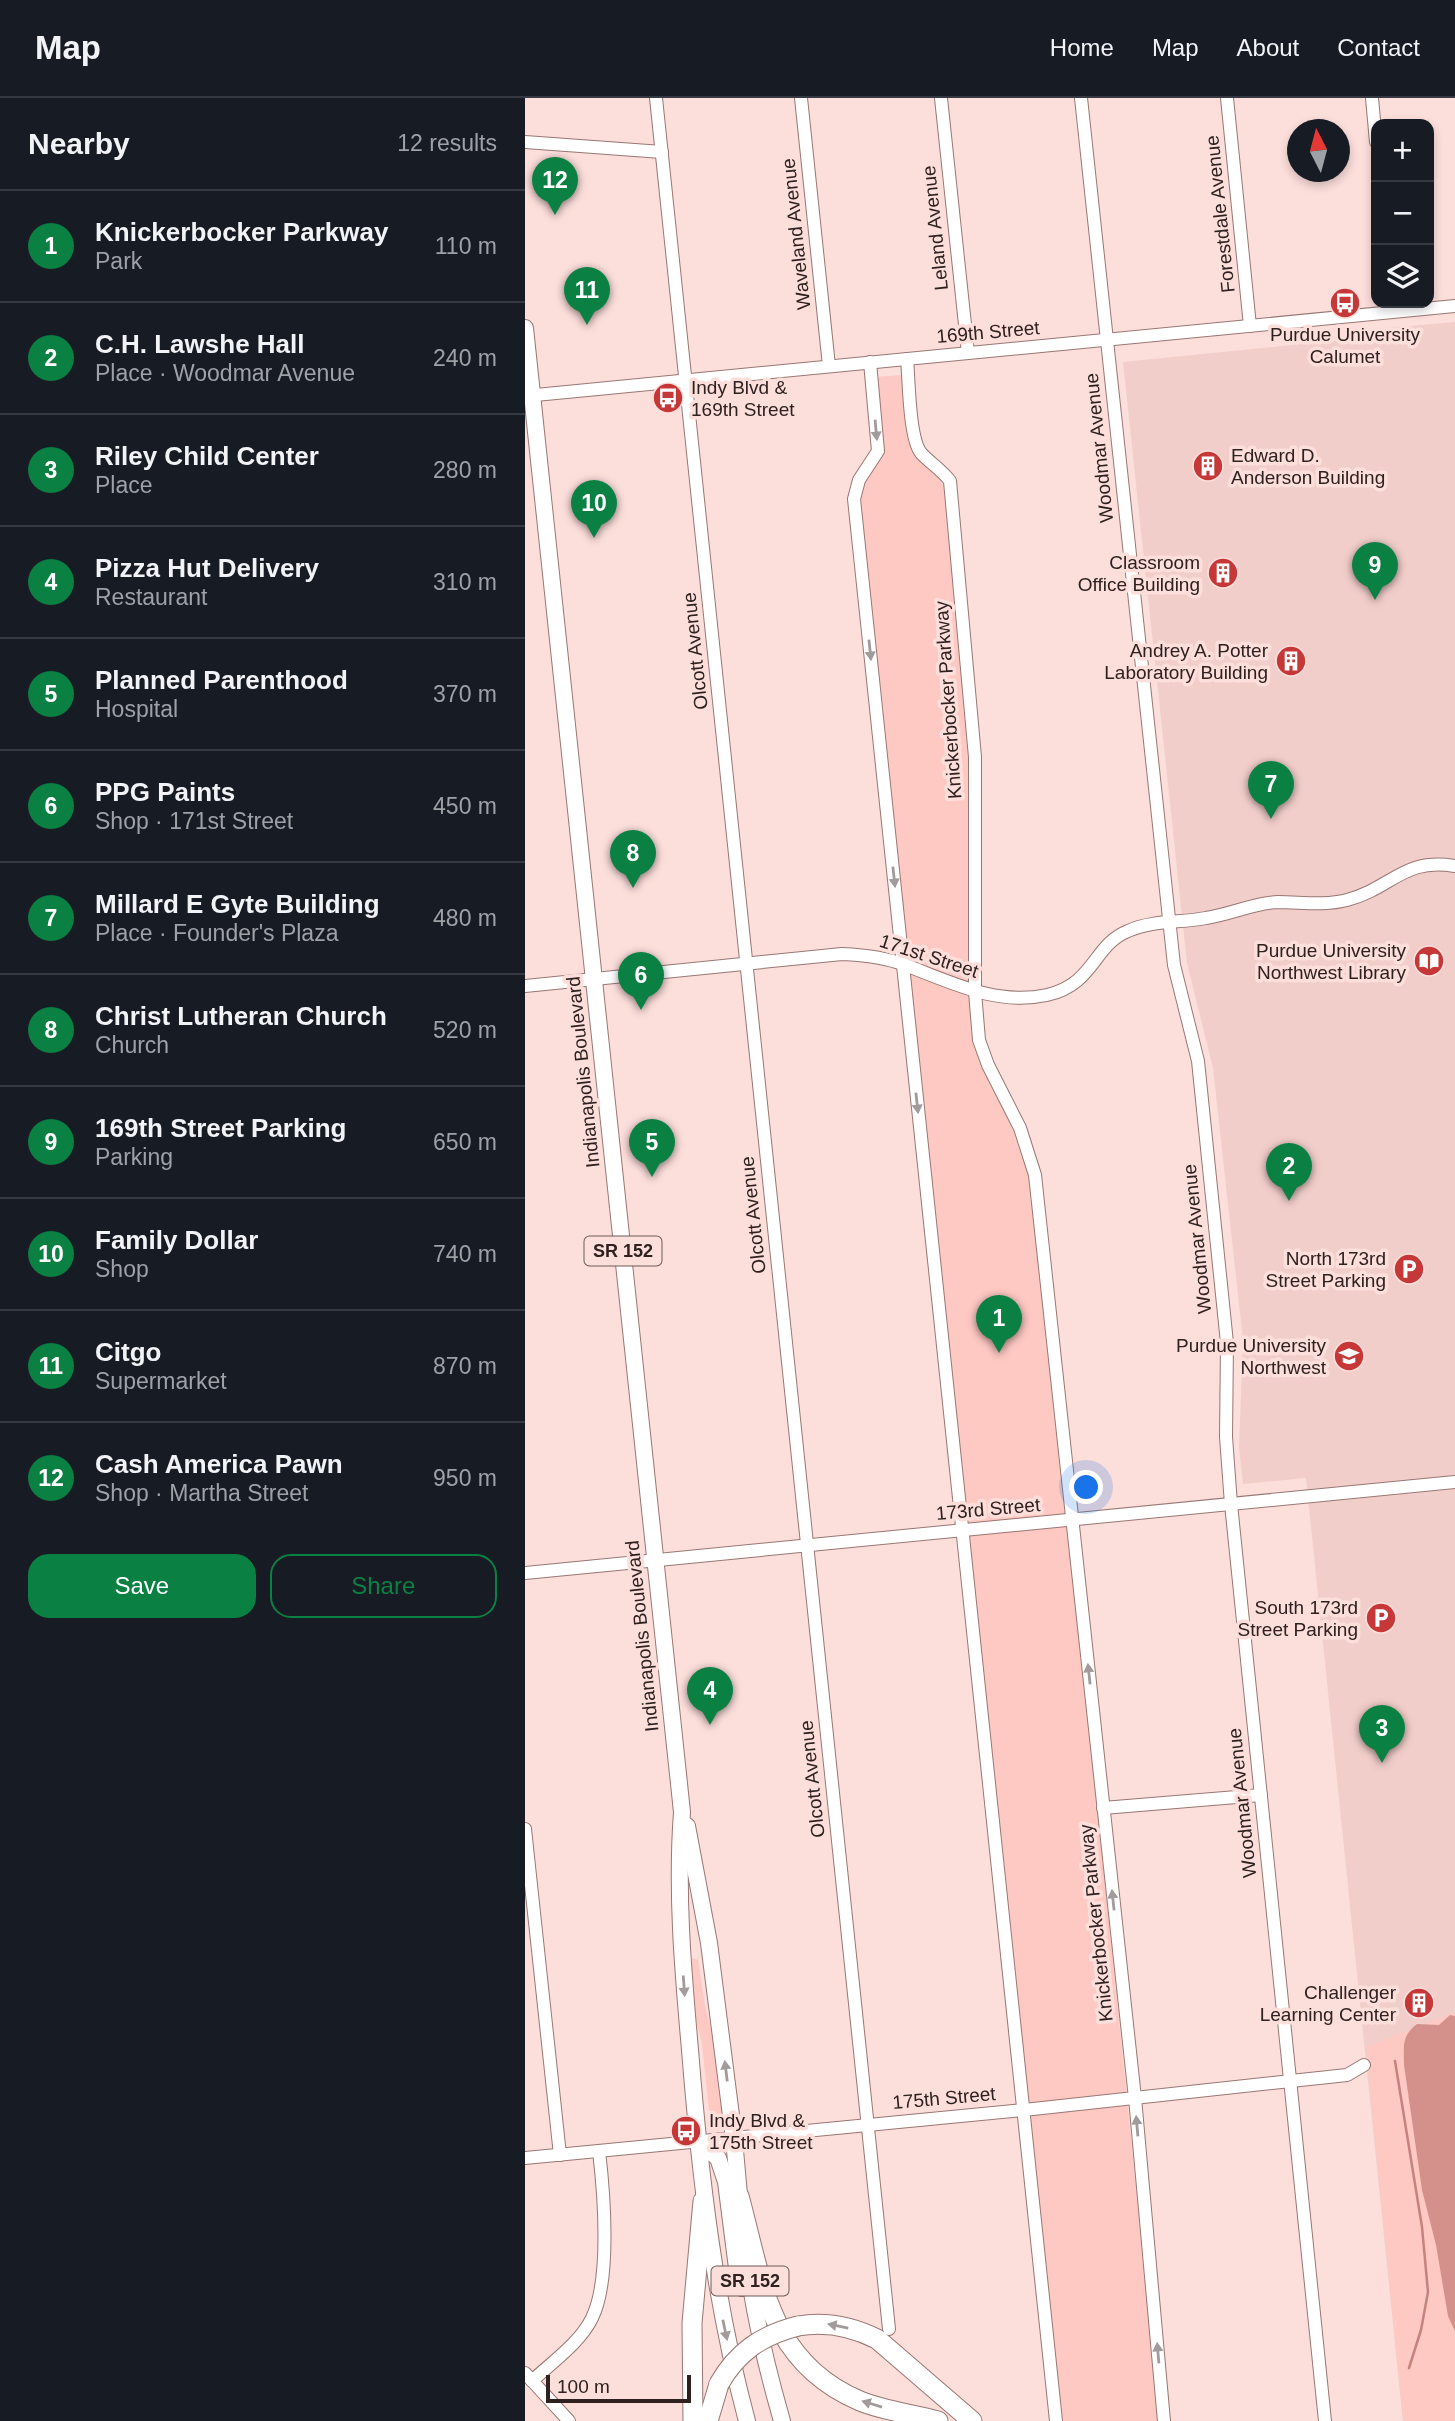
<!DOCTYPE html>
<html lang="en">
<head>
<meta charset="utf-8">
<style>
	:root { --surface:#171b24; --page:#20242c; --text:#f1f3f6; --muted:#9ea1a6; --line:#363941; --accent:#0b8043 }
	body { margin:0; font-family:Arial,sans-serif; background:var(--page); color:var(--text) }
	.controls { position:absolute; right:21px; top:21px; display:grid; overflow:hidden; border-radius:14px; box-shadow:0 4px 10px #0003 }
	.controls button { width:63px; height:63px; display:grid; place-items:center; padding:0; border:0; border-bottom:2px solid var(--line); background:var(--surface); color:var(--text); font:35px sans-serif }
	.compass { position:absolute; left:762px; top:21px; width:63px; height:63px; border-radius:50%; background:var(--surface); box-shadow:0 4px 10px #0003; rotate:354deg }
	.scale { position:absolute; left:21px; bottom:18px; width:145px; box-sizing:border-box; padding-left:7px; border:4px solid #2e2120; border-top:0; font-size:19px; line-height:24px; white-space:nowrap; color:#2e2120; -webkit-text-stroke:5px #fcdedb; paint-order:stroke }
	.you { position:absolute; left:562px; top:1390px; width:24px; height:24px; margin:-18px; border:5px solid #fff; border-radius:50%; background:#1a73e8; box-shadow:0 0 0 10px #1a73e833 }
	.badge { display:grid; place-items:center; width:46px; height:46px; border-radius:50%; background:var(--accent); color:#fff; font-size:23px; font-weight:700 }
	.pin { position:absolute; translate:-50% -58px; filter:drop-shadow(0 2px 4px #0008) }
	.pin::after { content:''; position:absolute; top:37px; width:24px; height:21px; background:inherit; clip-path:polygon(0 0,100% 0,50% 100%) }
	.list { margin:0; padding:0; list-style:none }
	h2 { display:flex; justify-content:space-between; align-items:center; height:91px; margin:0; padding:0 28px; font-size:30px }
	h2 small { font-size:23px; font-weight:400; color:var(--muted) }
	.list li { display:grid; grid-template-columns:46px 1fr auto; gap:21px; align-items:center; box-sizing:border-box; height:112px; padding:0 28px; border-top:2px solid var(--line) }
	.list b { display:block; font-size:26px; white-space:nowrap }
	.list p { margin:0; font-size:23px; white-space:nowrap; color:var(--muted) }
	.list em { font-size:23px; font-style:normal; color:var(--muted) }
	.actions { display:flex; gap:14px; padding:21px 28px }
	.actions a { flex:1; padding:16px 0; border:2px solid var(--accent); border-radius:21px; text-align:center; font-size:24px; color:var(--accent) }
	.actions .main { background:var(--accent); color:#fff }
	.icon { flex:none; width:38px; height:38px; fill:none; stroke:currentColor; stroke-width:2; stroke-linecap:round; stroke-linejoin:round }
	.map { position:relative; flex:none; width:930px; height:2323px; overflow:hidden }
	header { display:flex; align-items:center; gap:42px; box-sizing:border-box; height:98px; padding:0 35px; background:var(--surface); border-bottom:2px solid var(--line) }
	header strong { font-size:33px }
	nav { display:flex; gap:38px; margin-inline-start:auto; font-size:24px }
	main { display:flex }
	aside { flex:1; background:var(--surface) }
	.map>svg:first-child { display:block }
	.built { fill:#f2ceca }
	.green { fill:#fec8c3 }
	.forest { fill:#d4918b }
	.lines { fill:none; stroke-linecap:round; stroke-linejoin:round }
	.stream { stroke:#c4837d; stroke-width:2.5 }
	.minor-casing { stroke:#987773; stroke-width:14 }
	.major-casing { stroke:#987773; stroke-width:18 }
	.highway-casing { stroke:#987773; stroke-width:21 }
	.minor { stroke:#fff; stroke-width:12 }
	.major { stroke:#fff; stroke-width:16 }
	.highway { stroke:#fff; stroke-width:19 }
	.highway-bridge-casing { stroke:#987773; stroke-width:21; stroke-linecap:butt }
	.highway-bridge { stroke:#fff; stroke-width:19 }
	.oneway { fill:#a19b9b }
	.labels { text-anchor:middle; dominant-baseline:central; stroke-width:7; stroke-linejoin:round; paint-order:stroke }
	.shield { fill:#fcdedb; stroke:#6c5a58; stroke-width:2 }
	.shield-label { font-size:18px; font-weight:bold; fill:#2e2120 }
	.street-label { font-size:19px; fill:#2e2120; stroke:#fcdedb }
	.poi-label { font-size:19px; fill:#2e2120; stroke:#fcdedb; text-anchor:end }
</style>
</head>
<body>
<header>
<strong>Map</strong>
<nav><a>Home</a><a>Map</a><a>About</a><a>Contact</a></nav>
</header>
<main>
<aside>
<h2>Nearby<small>12 results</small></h2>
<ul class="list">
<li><span class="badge">1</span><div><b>Knickerbocker Parkway</b><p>Park</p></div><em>110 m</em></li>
<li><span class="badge">2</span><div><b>C.H. Lawshe Hall</b><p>Place · Woodmar Avenue</p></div><em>240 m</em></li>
<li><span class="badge">3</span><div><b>Riley Child Center</b><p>Place</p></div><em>280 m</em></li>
<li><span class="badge">4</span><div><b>Pizza Hut Delivery</b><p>Restaurant</p></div><em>310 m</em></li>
<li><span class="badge">5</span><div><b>Planned Parenthood</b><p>Hospital</p></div><em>370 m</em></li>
<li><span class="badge">6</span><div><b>PPG Paints</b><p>Shop · 171st Street</p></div><em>450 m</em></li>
<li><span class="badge">7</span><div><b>Millard E Gyte Building</b><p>Place · Founder's Plaza</p></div><em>480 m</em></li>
<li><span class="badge">8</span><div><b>Christ Lutheran Church</b><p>Church</p></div><em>520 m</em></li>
<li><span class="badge">9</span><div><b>169th Street Parking</b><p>Parking</p></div><em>650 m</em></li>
<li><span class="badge">10</span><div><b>Family Dollar</b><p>Shop</p></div><em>740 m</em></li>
<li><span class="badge">11</span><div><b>Citgo</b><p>Supermarket</p></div><em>870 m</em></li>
<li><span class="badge">12</span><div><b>Cash America Pawn</b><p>Shop · Martha Street</p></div><em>950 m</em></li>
</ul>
<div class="actions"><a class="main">Save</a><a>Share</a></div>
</aside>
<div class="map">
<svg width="930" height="2323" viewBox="0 0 930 2323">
	<rect width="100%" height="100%" fill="#fcdedb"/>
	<path class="built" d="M930,224V2323H878L781,1380L718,1386L714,1350L718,1242L688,970L662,865L598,264L816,242L861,230Z"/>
	<g class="green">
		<path d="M378,277L386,344L414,380L420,391L451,681L457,965L486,1026L505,1083L542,1413L635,2323H535L334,401L339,383L355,360L350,279Z"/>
		<path d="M168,1860L173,1862L180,1909L190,1944L198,2022L185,2023L177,1945L166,1902L165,1863Z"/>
		<path d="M930,1914V2323H878L841,1949Z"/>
	</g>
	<path class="forest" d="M925,1917L930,1918V2233L923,2218L911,2147L897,2092L879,1967C879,1949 876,1938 892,1926L914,1927Z"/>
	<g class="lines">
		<path class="stream" d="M870,1963L897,2129L903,2194L896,2232L884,2270"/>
		<g class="minor-casing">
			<g id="minor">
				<path d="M131,0L364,2231"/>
				<path d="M276,0L304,268"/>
				<path d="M416,0L443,255"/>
				<path d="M556,0L649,867L673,963L702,1245L701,1339L706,1406L800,2323"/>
				<path d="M702,0L725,228"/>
				<path d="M847,0L851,44"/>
				<path d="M0,44L137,54"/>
				<path d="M382,261C384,282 384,340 396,355C405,365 417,372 425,383L450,659V894L454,942L463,967L495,1030L510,1077L610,2000L639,2323"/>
				<path d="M345,264L353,353L334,382L329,401L531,2323"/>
				<path d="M0,298L930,208"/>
				<path d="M0,888L317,856C338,857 360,859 380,867C426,884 471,908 522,897C570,886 568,847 603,833C627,822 655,825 681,820C706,816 729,805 753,804C776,804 799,808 822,802C867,790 879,759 930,768"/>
				<path d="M0,1475L930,1384"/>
				<path d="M578,1710L736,1697"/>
				<path d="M0,1731L35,2057"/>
				<path d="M0,2060L499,2012L766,1983L822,1977L839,1967"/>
				<path d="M0,2275L44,2323"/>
				<path d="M7,2283C27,2264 55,2245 67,2220C86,2182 79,2095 74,2053"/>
			</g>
		</g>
		<g class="major-casing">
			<g id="major">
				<path d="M0,230L157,1714C151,1794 158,1873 165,1952C175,2077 189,2201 222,2323"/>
				<path d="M162,1728L184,1845L209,2041L215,2108"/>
				<path d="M173,2044L193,2060L201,2084L212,2170L217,2190"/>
				<path d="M221,2154C228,2211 241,2268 257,2323"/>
			</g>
		</g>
		<g class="highway-casing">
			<g id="highway">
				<path d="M214,2098C237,2182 243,2264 335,2303C359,2313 388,2316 413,2323"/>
				<path d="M273,2228C301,2223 326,2228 352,2241L447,2323"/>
				<path d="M168,2323L167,2225L178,2103"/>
				<path d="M183,2323L194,2286"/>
			</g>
		</g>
		<use href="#minor" class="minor"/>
		<use href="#major" class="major"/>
		<use href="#highway" class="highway"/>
		<g class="highway-bridge-casing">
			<path id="highway-bridge" d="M194,2286C212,2254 237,2237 273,2228"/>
		</g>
		<use href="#highway-bridge" class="highway-bridge"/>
	</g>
	<defs><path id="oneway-solid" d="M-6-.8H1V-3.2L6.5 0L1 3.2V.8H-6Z" transform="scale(1.75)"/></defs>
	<g class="oneway">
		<use href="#oneway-solid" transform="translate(351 332) rotate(85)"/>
		<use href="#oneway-solid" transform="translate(345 552) rotate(84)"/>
		<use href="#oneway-solid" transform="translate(369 779) rotate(84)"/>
		<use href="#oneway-solid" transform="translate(392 1005) rotate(84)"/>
		<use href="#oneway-solid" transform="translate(564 1576) rotate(-96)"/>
		<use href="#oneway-solid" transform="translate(588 1802) rotate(-96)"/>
		<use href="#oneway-solid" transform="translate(159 1888) rotate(86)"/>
		<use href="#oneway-solid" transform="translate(201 1973) rotate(-97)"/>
		<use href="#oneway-solid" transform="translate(612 2028) rotate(-95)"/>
		<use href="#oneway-solid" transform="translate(313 2228) rotate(-168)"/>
		<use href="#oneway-solid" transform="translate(200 2232) rotate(78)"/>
		<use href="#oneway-solid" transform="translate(633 2255) rotate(-95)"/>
		<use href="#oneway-solid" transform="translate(347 2306) rotate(-163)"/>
	</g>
	<defs>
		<g id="bus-disc" transform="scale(1.575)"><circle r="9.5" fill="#c63738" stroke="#fcdedb"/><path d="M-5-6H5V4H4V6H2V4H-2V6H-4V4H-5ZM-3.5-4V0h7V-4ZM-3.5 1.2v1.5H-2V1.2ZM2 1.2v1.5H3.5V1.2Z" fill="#fff"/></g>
		<g id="building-disc" transform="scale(1.575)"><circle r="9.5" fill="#c63738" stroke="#fcdedb"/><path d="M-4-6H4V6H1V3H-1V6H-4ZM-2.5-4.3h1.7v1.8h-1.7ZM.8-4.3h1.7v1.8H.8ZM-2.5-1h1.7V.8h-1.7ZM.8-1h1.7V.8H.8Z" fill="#fff"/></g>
		<g id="library-disc" transform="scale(1.575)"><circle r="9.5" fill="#c63738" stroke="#fcdedb"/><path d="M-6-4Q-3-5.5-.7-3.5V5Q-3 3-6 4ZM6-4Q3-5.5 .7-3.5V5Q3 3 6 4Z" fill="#fff"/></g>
		<g id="parking-disc" transform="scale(1.575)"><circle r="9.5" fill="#c63738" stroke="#fcdedb"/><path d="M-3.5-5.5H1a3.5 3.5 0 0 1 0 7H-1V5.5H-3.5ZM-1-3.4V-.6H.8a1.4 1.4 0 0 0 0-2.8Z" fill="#fff"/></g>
		<g id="university-disc" transform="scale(1.575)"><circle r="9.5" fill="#c63738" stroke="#fcdedb"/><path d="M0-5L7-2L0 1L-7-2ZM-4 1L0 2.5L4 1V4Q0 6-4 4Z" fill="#fff"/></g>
	</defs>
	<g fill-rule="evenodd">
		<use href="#bus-disc" x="820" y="205"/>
		<use href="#bus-disc" x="143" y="300"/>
		<use href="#building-disc" x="683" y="368"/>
		<use href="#building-disc" x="698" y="475"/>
		<use href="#building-disc" x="766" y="563"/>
		<use href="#library-disc" x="904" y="863"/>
		<use href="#parking-disc" x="884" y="1171"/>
		<use href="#university-disc" x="824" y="1258"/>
		<use href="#parking-disc" x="856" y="1520"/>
		<use href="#building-disc" x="894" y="1905"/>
		<use href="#bus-disc" x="161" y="2033"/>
	</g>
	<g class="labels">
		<g class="shield">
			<rect x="59.5" y="1138.5" width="77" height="29" rx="5"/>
			<rect x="186.5" y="2168.5" width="77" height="29" rx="5"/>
		</g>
		<g class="shield-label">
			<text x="98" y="1153">SR 152</text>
			<text x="225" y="2183">SR 152</text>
		</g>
		<g class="street-label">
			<text transform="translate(695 116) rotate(-96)">Forestdale Avenue</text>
			<text transform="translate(410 130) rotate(-96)">Leland Avenue</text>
			<text transform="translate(271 136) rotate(-96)">Waveland Avenue</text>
			<text transform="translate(463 234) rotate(-5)">169th Street</text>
			<text transform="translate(574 350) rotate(-96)">Woodmar Avenue</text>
			<text transform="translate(170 553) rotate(-96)">Olcott Avenue</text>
			<text transform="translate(423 602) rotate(-94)">Knickerbocker Parkway</text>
			<text transform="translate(404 858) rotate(18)">171st Street</text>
			<text transform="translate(58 974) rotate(-96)">Indianapolis Boulevard</text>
			<text transform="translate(228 1117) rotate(-96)">Olcott Avenue</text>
			<text transform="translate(672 1141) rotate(-96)">Woodmar Avenue</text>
			<text transform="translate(463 1411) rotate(-5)">173rd Street</text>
			<text transform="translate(117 1538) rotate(-96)">Indianapolis Boulevard</text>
			<text transform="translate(287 1681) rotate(-96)">Olcott Avenue</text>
			<text transform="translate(717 1705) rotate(-96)">Woodmar Avenue</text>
			<text transform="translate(571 1825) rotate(-96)">Knickerbocker Parkway</text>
			<text transform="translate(419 2000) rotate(-5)">175th Street</text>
		</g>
		<g class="poi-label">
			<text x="820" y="236" text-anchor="middle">Purdue University<tspan x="820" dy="22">Calumet</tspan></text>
			<text x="166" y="289" text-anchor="start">Indy Blvd &amp;<tspan x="166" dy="22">169th Street</tspan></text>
			<text x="706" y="357" text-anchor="start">Edward D.<tspan x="706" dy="22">Anderson Building</tspan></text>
			<text x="675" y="464">Classroom<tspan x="675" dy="22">Office Building</tspan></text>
			<text x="743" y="552">Andrey A. Potter<tspan x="743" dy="22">Laboratory Building</tspan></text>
			<text x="881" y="852">Purdue University<tspan x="881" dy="22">Northwest Library</tspan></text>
			<text x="861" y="1160">North 173rd<tspan x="861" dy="22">Street Parking</tspan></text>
			<text x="801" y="1247">Purdue University<tspan x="801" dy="22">Northwest</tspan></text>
			<text x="833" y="1509">South 173rd<tspan x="833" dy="22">Street Parking</tspan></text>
			<text x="871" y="1894">Challenger<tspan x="871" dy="22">Learning Center</tspan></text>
			<text x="184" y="2022" text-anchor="start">Indy Blvd &amp;<tspan x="184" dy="22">175th Street</tspan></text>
		</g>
	</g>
</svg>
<div class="controls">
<button>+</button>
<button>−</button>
<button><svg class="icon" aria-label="layers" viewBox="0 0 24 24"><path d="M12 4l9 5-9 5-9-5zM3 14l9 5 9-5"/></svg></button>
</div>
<svg class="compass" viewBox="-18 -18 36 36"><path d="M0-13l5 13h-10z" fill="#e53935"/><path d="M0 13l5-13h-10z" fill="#9ea1a6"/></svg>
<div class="scale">100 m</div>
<div class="you"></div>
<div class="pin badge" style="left:474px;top:1255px">1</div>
<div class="pin badge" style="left:764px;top:1103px">2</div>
<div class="pin badge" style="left:857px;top:1665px">3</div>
<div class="pin badge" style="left:185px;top:1627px">4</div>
<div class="pin badge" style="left:127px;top:1079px">5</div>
<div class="pin badge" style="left:116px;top:912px">6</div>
<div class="pin badge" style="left:746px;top:721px">7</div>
<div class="pin badge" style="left:108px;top:790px">8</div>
<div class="pin badge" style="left:850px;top:502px">9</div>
<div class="pin badge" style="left:69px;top:440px">10</div>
<div class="pin badge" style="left:62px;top:227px">11</div>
<div class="pin badge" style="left:30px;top:117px">12</div>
</div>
</main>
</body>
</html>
